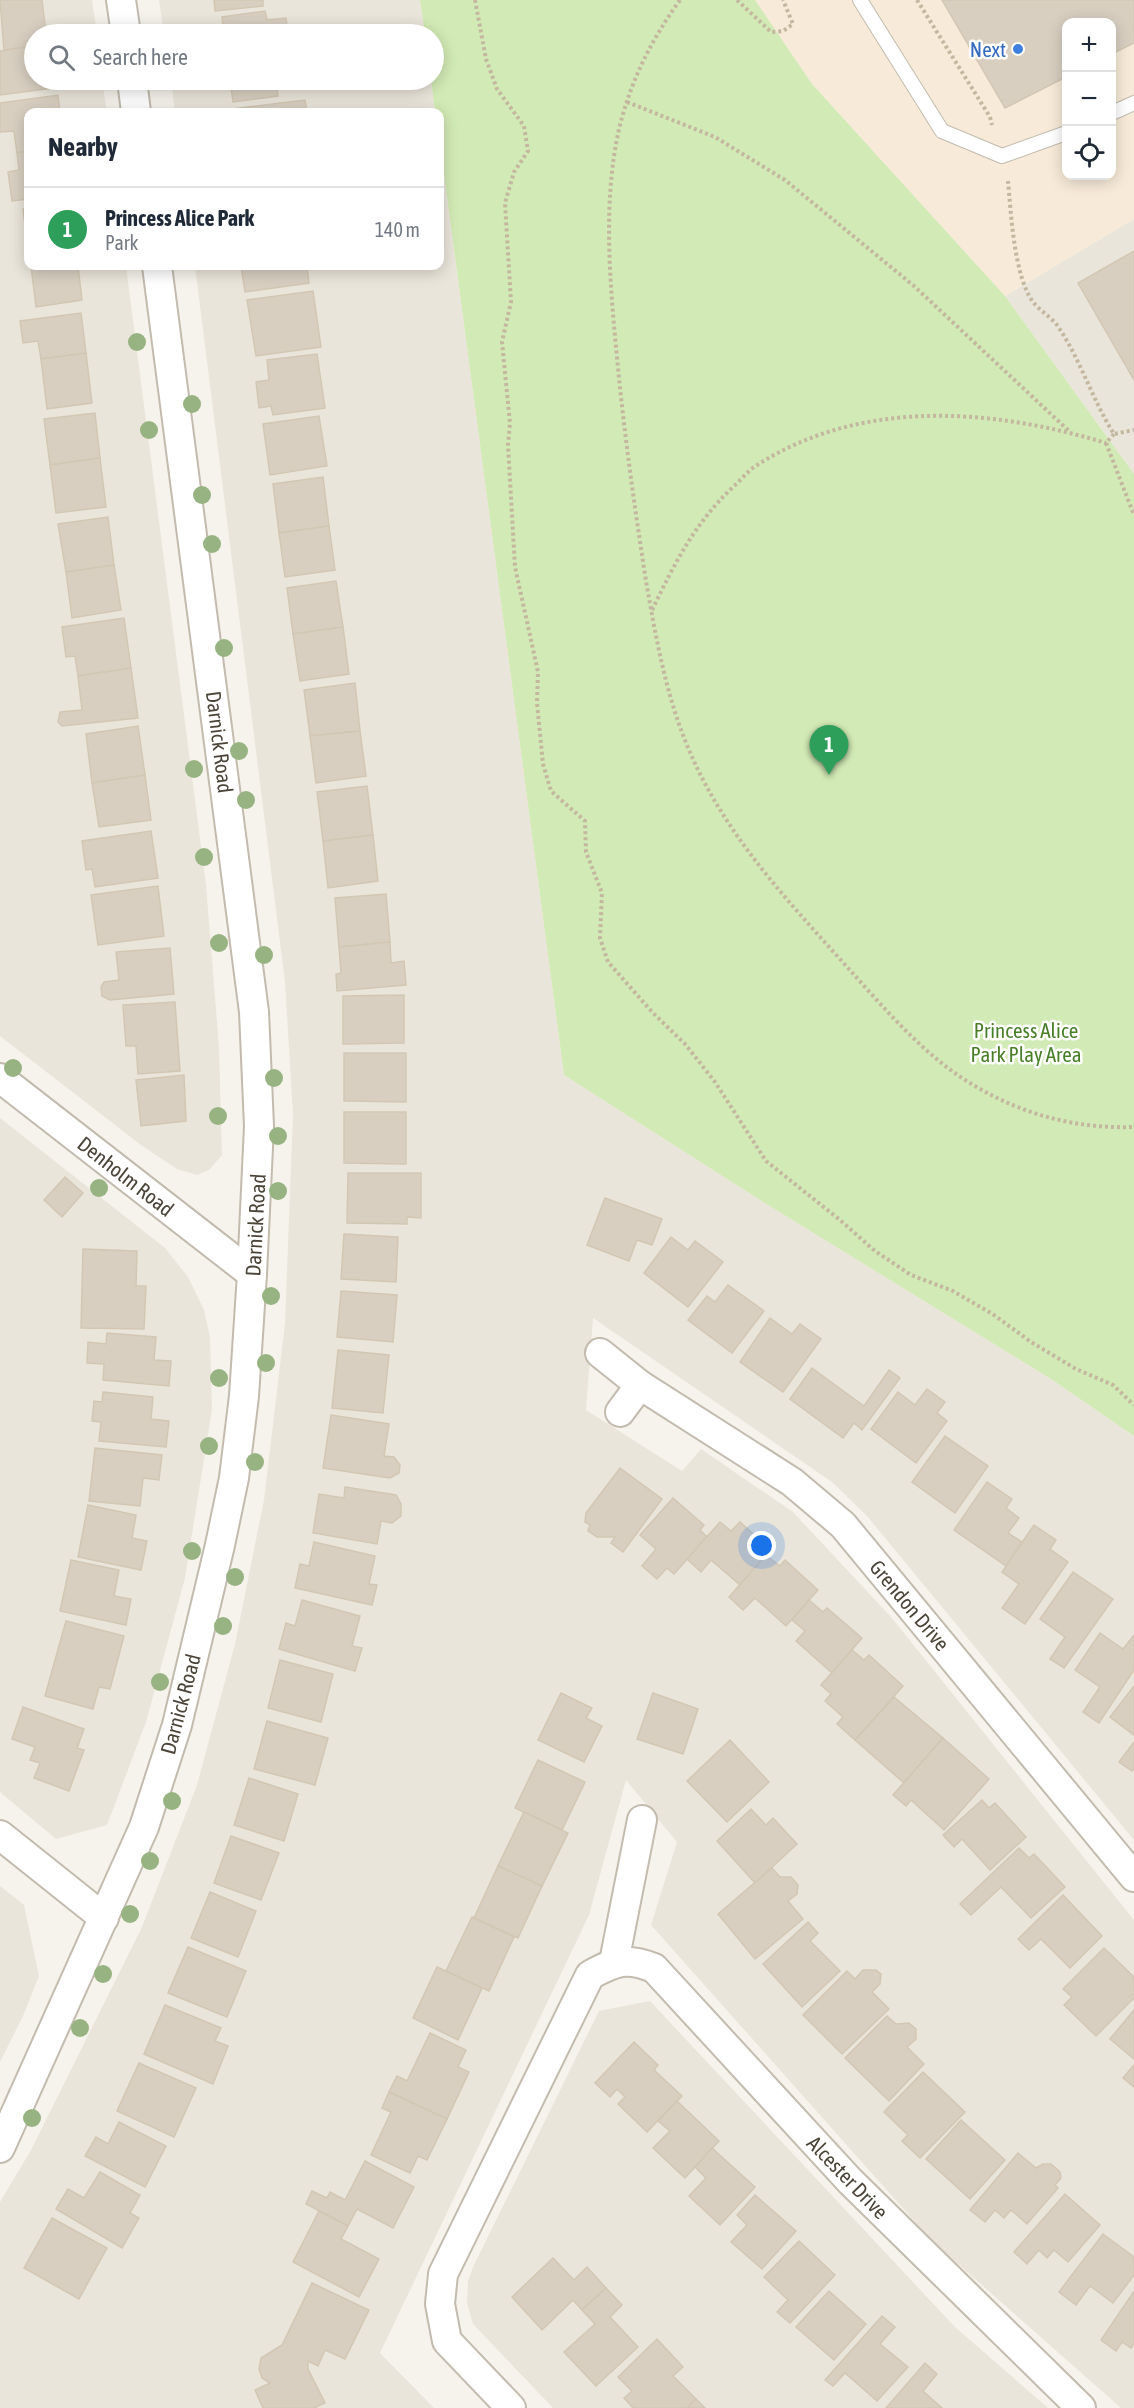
<!DOCTYPE html>
<html lang="en">
<head>
<meta charset="utf-8">
<style>
	:root { --surface:#fff; --page:#f2f2f3; --text:#1f2937; --muted:#747a83; --line:#e0e1e3; --accent:#ea580c }
	body { margin:0; font-family:"Asap Condensed",sans-serif; background:var(--page); color:var(--text) }
	.controls { position:absolute; right:18px; top:18px; display:grid; overflow:hidden; border-radius:12px; box-shadow:0 3px 15px #0003 }
	.controls button { width:54px; height:54px; display:grid; place-items:center; padding:0; border:0; border-bottom:2px solid var(--line); background:var(--surface); color:var(--text); font:30px sans-serif }
	.you { position:absolute; left:762px; top:1546px; width:21px; height:21px; margin:-15px; border:4px solid #fff; border-radius:50%; background:#1a73e8; box-shadow:0 0 0 9px #1a73e833 }
	.badge { display:grid; place-items:center; width:39px; height:39px; border-radius:50%; background:var(--accent); color:#fff; font-size:20px; font-weight:700 }
	.pin { position:absolute; translate:-50% -50px; filter:drop-shadow(0 2px 3px #0008) }
	.pin::after { content:''; position:absolute; top:32px; width:21px; height:18px; background:inherit; clip-path:polygon(0 0,100% 0,50% 100%) }
	.list { margin:0; padding:0; list-style:none }
	h2 { display:flex; justify-content:space-between; align-items:center; height:78px; margin:0; padding:0 24px; font-size:26px }
	h2 small { font-size:20px; font-weight:400; color:var(--muted) }
	.list li { display:grid; grid-template-columns:39px 1fr auto; gap:18px; align-items:center; box-sizing:border-box; height:84px; padding:0 24px; border-top:2px solid var(--line) }
	.list b { display:block; font-size:22px; white-space:nowrap }
	.list p { margin:0; font-size:20px; white-space:nowrap; color:var(--muted) }
	.list em { font-size:20px; font-style:normal; color:var(--muted) }
	.icon { flex:none; width:33px; height:33px; fill:none; stroke:currentColor; stroke-width:2; stroke-linecap:round; stroke-linejoin:round }
	.map { position:relative; flex:none; width:1134px; height:2408px; overflow:hidden }
	.search { position:absolute; background:var(--surface); box-shadow:0 3px 15px #0003; left:24px; top:24px; width:420px; height:66px; display:flex; align-items:center; gap:15px; box-sizing:border-box; padding:0 21px; border-radius:33px; color:var(--muted); font-size:22px }
	.panel { position:absolute; background:var(--surface); box-shadow:0 3px 15px #0003; left:24px; top:108px; width:420px; height:162px; border-radius:12px }
	.map>svg:first-child { display:block }
	.residential { fill:#eae5da }
	.commercial { fill:#f7ead8; fill-rule:evenodd }
	.green { fill:#d2eab5 }
	.building { fill:#d8cfc1; stroke:#d3c7b4; stroke-width:1.5 }
	.lines { fill:none; stroke-linecap:round; stroke-linejoin:round }
	.service-casing { stroke:#c2bbae; stroke-width:16 }
	.minor-casing { stroke:#c2bbae; stroke-width:32 }
	.path { stroke:#c4b79f; stroke-width:4; stroke-dasharray:3 3; stroke-linecap:butt }
	.service { stroke:#fff; stroke-width:14 }
	.minor { stroke:#fff; stroke-width:28 }
	.tree { fill:#97b381 }
	.shop-dot { fill:#3f7fe0; stroke:#fff; stroke-width:2 }
	.labels { text-anchor:middle; dominant-baseline:central; stroke-width:5; stroke-linejoin:round; paint-order:stroke }
	.shop-label { font-size:21px; fill:#366cbe; stroke:#fff; text-anchor:end }
	.street-label { font-size:21px; fill:#4b4439; stroke:#fff }
	.park-label { font-size:21px; fill:#4a7f2a; stroke:#fff }
</style>
</head>
<body>
<div class="map">
<svg width="1134" height="2408" viewBox="0 0 1134 2408">
	<rect width="100%" height="100%" fill="#f6f3ec"/>
	<g class="residential">
		<path d="M0,0H92L97,34H34V80H102L107,112H28V266H126L206,885L219,1047L222,1155L209,1170L197,1175L177,1169L141,1145L0,1036Z"/>
		<path d="M159,0H420L425,34H164Z"/>
		<path d="M171,80H431L435,112H175Z"/>
		<path d="M440,144L564,1075L768,1205L1051,1379L1134,1436V1840L867,1516L832,1482L593,1318L586,1410L682,1471L701,1449L793,1512L891,1617L1134,1920V2408H1121L932,2241L651,1925L677,1842L626,1780L589,1915L380,2353L434,2408H0V2202L31,2150L142,1927L197,1785L235,1644L264,1500L285,1323L293,1115L285,982L195,266H440Z"/>
		<path d="M1134,219V474L1005,296Z"/>
		<path d="M0,1118L165,1248L188,1277L204,1310L210,1337L212,1409L185,1578L146,1722L107,1825L56,1839L0,1792Z"/>
		<path d="M0,1886L24,1905L39,1976L23,2016L0,2062Z"/>
		<path d="M650,2001L955,2327L1048,2408H553L473,2324L467,2303L468,2281L474,2265L599,2011Z"/>
	</g>
	<path class="commercial" d="M755,0H1134V219L1005,296L812,84ZM1066,22H1112V176H1066Z"/>
	<path class="green" d="M420,0H755L812,84L1005,296L1134,474V1436L1051,1379L768,1205L564,1075L440,144V112H435L431,80H434V34H425Z"/>
	<g class="building">
		<path d="M0,0H42L46,34H34V46L4,50Z"/>
		<path d="M214,0H263V6L215,11Z"/>
		<path d="M942,0H1134V43L1112,54V22H1066V77L1005,108Z"/>
		<path d="M265,11L267,20L286,18L288,34H224L222,17Z"/>
		<path d="M34,46V80H52L53,88L0,95V51Z"/>
		<path d="M230,80H276L278,96L233,102Z"/>
		<path d="M58,95L60,112H28V151L17,153L14,131L0,132V103Z"/>
		<path d="M305,100L307,112H232V109Z"/>
		<path d="M28,151V199L12,201L8,172L19,170L17,153Z"/>
		<path d="M28,208V249L23,209Z"/>
		<path d="M1134,251V380L1078,283Z"/>
		<path d="M31,266H78L82,300L36,307Z"/>
		<path d="M241,266H307L309,283L245,292Z"/>
		<path d="M313,291L321,347L256,356L247,300Z"/>
		<path d="M81,313L86,353L41,359L38,341L23,343L20,321Z"/>
		<path d="M86,353L92,403L47,409L41,359Z"/>
		<path d="M317,354L325,408L273,415L271,406L259,408L256,382L269,380L267,360Z"/>
		<path d="M95,413L100,458L50,465L44,419Z"/>
		<path d="M319,416L327,466L270,475L263,424Z"/>
		<path d="M100,458L106,507L56,513L50,465Z"/>
		<path d="M323,477L329,526L279,533L273,484Z"/>
		<path d="M108,517L114,565L66,572L58,524Z"/>
		<path d="M329,526L335,570L285,577L279,533Z"/>
		<path d="M114,565L121,610L72,618L66,572Z"/>
		<path d="M336,581L343,627L293,634L287,588Z"/>
		<path d="M124,618L131,668L78,676L75,656L66,657L62,627Z"/>
		<path d="M343,627L349,674L300,681L293,634Z"/>
		<path d="M131,668L138,718L62,726L58,722L60,712L82,710L78,676Z"/>
		<path d="M355,683L360,731L310,736L304,690Z"/>
		<path d="M138,726L145,775L92,783L86,734Z"/>
		<path d="M360,731L366,776L316,783L310,736Z"/>
		<path d="M145,775L151,820L99,827L92,783Z"/>
		<path d="M367,786L373,835L323,841L317,792Z"/>
		<path d="M151,831L158,878L95,887L92,869L86,870L82,841Z"/>
		<path d="M373,835L378,881L328,888L323,841Z"/>
		<path d="M158,886L164,936L98,945L91,895Z"/>
		<path d="M386,894L390,942L339,947L335,898Z"/>
		<path d="M390,942L391,963L404,961L406,985L337,991L336,974L341,973L339,947Z"/>
		<path d="M170,948L174,994L110,1000L102,996L101,987L104,982L119,980L116,952Z"/>
		<path d="M404,995V1043L343,1044V996Z"/>
		<path d="M175,1002L180,1071L138,1074L136,1046H126L123,1005Z"/>
		<path d="M344,1053H406V1102L344,1101Z"/>
		<path d="M184,1075L186,1121L141,1126L136,1080Z"/>
		<path d="M344,1112H406V1164L344,1163Z"/>
		<path d="M348,1173H421V1218L407,1217V1224L347,1223Z"/>
		<path d="M65,1177L83,1193L62,1217L44,1200Z"/>
		<path d="M605,1198L662,1219L652,1245L637,1240L629,1261L587,1245Z"/>
		<path d="M344,1234L398,1237L396,1282L341,1279Z"/>
		<path d="M671,1237L688,1250L695,1241L723,1262L688,1307L644,1273Z"/>
		<path d="M83,1249L137,1251L136,1286H146L144,1329L81,1328Z"/>
		<path d="M728,1285L764,1311L732,1353L688,1320L707,1296L715,1302Z"/>
		<path d="M341,1291L397,1295L393,1342L337,1337Z"/>
		<path d="M770,1318L792,1334L800,1324L821,1339L783,1392L740,1362Z"/>
		<path d="M107,1333L156,1337L154,1360L171,1361L169,1386L103,1380L104,1364L87,1363L88,1342L106,1344Z"/>
		<path d="M338,1350L389,1355L383,1413L332,1408Z"/>
		<path d="M812,1368L864,1406L889,1370L900,1378L862,1430L854,1423L843,1438L790,1399Z"/>
		<path d="M927,1389L945,1402L937,1413L947,1421L916,1463L871,1429L898,1392L915,1405Z"/>
		<path d="M103,1392L153,1397L151,1419L169,1421L166,1447L99,1441L101,1422L92,1421L94,1401L102,1402Z"/>
		<path d="M331,1415L389,1424L384,1456L394,1457L400,1465L399,1473L390,1478L323,1468Z"/>
		<path d="M945,1436L988,1466L955,1513L912,1482Z"/>
		<path d="M95,1448L162,1455L159,1480L143,1478L140,1506L89,1501Z"/>
		<path d="M620,1468L662,1499L623,1552L611,1543L615,1537H597L588,1531L590,1525L585,1522L586,1513Z"/>
		<path d="M987,1482L1012,1499L1006,1508L1019,1518L1008,1533L1022,1542L1006,1566L954,1530Z"/>
		<path d="M345,1487L396,1495L401,1504V1516L392,1523L381,1521L377,1544L313,1533L319,1494L344,1498Z"/>
		<path d="M673,1498L704,1525L700,1530L707,1537L674,1574L667,1568L657,1579L642,1566L656,1549L640,1535Z"/>
		<path d="M88,1505L136,1515L132,1538L147,1541L141,1570L78,1557Z"/>
		<path d="M720,1522L731,1531L740,1522L771,1550L740,1585L711,1560L701,1572L687,1559Z"/>
		<path d="M1034,1525L1056,1540L1050,1549L1068,1562L1025,1624L1002,1608L1019,1584L1002,1572Z"/>
		<path d="M314,1542L375,1556L369,1584L377,1585L372,1605L295,1588L300,1564L309,1566Z"/>
		<path d="M766,1555L780,1566L785,1560L818,1590L786,1626L755,1598L743,1610L729,1597Z"/>
		<path d="M71,1560L119,1570L114,1596L131,1599L126,1625L60,1611Z"/>
		<path d="M1073,1572L1113,1599L1064,1668L1050,1659L1065,1637L1040,1619Z"/>
		<path d="M302,1600L360,1616L352,1646L362,1648L355,1671L279,1649L286,1623L295,1626Z"/>
		<path d="M809,1600L823,1612L827,1608L862,1638L832,1673L796,1641L805,1631L792,1620Z"/>
		<path d="M66,1621L124,1636L110,1689L99,1687L93,1709L45,1696Z"/>
		<path d="M1100,1633L1123,1649L1134,1635V1670L1099,1723L1083,1712L1100,1687L1075,1670Z"/>
		<path d="M852,1650L864,1660L869,1655L903,1686L855,1740L837,1724L843,1717L825,1701L831,1694L821,1685Z"/>
		<path d="M280,1660L333,1674L321,1722L268,1708Z"/>
		<path d="M1134,1686V1735L1110,1717Z"/>
		<path d="M561,1693L592,1708L586,1718L602,1726L584,1762L538,1740Z"/>
		<path d="M653,1693L698,1709L683,1754L637,1739Z"/>
		<path d="M894,1697L943,1738L904,1783L855,1740Z"/>
		<path d="M23,1707L84,1729L77,1748L84,1750L69,1791L34,1778L40,1763L30,1760L35,1747L12,1739Z"/>
		<path d="M267,1721L328,1738L315,1785L254,1769Z"/>
		<path d="M943,1738L989,1779L944,1830L911,1800L906,1806L893,1795Z"/>
		<path d="M730,1740L769,1782L727,1822L687,1781Z"/>
		<path d="M1134,1742V1769L1132,1771L1119,1762Z"/>
		<path d="M538,1760L585,1782L562,1830L515,1808Z"/>
		<path d="M249,1778L298,1794L284,1841L234,1825Z"/>
		<path d="M982,1800L989,1808L995,1803L1026,1837L990,1870L962,1839L954,1847L943,1835Z"/>
		<path d="M751,1809L766,1825L773,1818L797,1844L755,1883L717,1841Z"/>
		<path d="M524,1812L568,1833L542,1886L498,1866Z"/>
		<path d="M231,1836L279,1853L261,1900L214,1883Z"/>
		<path d="M1019,1848L1029,1858L1034,1854L1065,1887L1031,1918L1001,1887L971,1915L960,1904Z"/>
		<path d="M498,1866L542,1886L518,1938L474,1918Z"/>
		<path d="M772,1868L780,1877H791L798,1885L797,1894L788,1901L803,1919L755,1959L718,1914Z"/>
		<path d="M210,1892L256,1911L238,1957L191,1938Z"/>
		<path d="M1063,1895L1102,1936L1070,1968L1041,1939L1029,1950L1018,1939Z"/>
		<path d="M472,1917L514,1937L489,1991L446,1971Z"/>
		<path d="M808,1922L818,1933L810,1941L840,1971L802,2007L763,1964Z"/>
		<path d="M188,1947L246,1971L227,2017L168,1993Z"/>
		<path d="M1104,1948L1134,1977V1998L1096,2036L1064,2005L1072,1997L1063,1989Z"/>
		<path d="M437,1967L482,1988L458,2040L413,2018Z"/>
		<path d="M863,1970H876L881,1974L880,1984L872,1992L889,2009L842,2054L803,2015L847,1971L855,1979Z"/>
		<path d="M165,2005L221,2028L215,2041L228,2046L213,2084L144,2054Z"/>
		<path d="M1134,2010V2059L1110,2039Z"/>
		<path d="M887,2016L896,2024L909,2023L916,2029V2039L907,2047L924,2064L889,2101L845,2058Z"/>
		<path d="M430,2033L466,2050L458,2067L469,2072L447,2119L389,2092L397,2076L407,2081Z"/>
		<path d="M634,2042L658,2065L654,2070L682,2096L647,2132L618,2104L625,2097L617,2089L610,2097L595,2083Z"/>
		<path d="M139,2063L196,2088L174,2137L117,2111Z"/>
		<path d="M1134,2065V2087L1123,2078Z"/>
		<path d="M923,2072L965,2112L920,2158L902,2141L908,2135L884,2112Z"/>
		<path d="M389,2092L447,2119L427,2160L418,2156L410,2173L371,2155L391,2112L382,2108Z"/>
		<path d="M677,2101L719,2141L685,2178L653,2148L670,2131L658,2121Z"/>
		<path d="M961,2120L1005,2160L970,2199L926,2159Z"/>
		<path d="M119,2122L166,2146L145,2187L85,2156L96,2137L108,2144Z"/>
		<path d="M712,2148L755,2187L720,2225L689,2196L706,2178L695,2167Z"/>
		<path d="M1018,2153L1036,2168L1043,2164H1051L1060,2172L1061,2178L1055,2185L1058,2188L1027,2224L1011,2210L1004,2218L995,2210L985,2222L970,2210Z"/>
		<path d="M365,2161L414,2187L393,2228L357,2209L348,2226L306,2204L312,2191L327,2198L330,2192L345,2200Z"/>
		<path d="M100,2172L140,2195L130,2213L139,2218L122,2248L56,2209L68,2189L84,2198Z"/>
		<path d="M1065,2194L1100,2225L1068,2262L1054,2250L1047,2258L1039,2250L1027,2264L1014,2252Z"/>
		<path d="M755,2195L796,2231L762,2269L731,2242L747,2225L737,2215Z"/>
		<path d="M319,2211L348,2226L341,2239L379,2259L359,2297L293,2262Z"/>
		<path d="M52,2218L107,2248L79,2299L24,2268Z"/>
		<path d="M1103,2234L1134,2257V2275L1113,2303L1090,2286L1076,2305L1059,2292Z"/>
		<path d="M799,2241L835,2275L790,2323L777,2312L788,2300L764,2277Z"/>
		<path d="M553,2258L574,2280L587,2267L606,2288L582,2310L573,2300L542,2330L512,2297Z"/>
		<path d="M312,2283L369,2310L345,2359L325,2350L318,2366L308,2361V2369L325,2403L314,2408H263L255,2390L270,2383L262,2378L259,2369L261,2358L282,2345Z"/>
		<path d="M606,2288L622,2305L610,2317L638,2347L596,2386L564,2352L595,2324L582,2310Z"/>
		<path d="M829,2291L866,2324L834,2360L796,2327Z"/>
		<path d="M1134,2291V2343L1131,2348L1122,2342L1116,2351L1101,2340Z"/>
		<path d="M882,2316L895,2327L880,2344L908,2367L877,2401L845,2373L833,2386L825,2380Z"/>
		<path d="M657,2339L683,2367L673,2376L696,2399L687,2408H633L624,2398L632,2391L618,2377Z"/>
		<path d="M925,2363L937,2374L923,2391L942,2408H886Z"/>
		<path d="M696,2399L705,2408H687Z"/>
	</g>
	<g class="lines">
		<g class="service-casing">
			<g id="service">
				<path d="M860,0L942,131L1002,156L1066,133"/>
				<path d="M1112,113L1134,103"/>
			</g>
		</g>
		<g class="minor-casing">
			<g id="minor">
				<path d="M121,0L126,34"/>
				<path d="M132,80L136,112"/>
				<path d="M0,1078L252,1274"/>
				<path d="M600,1353L640,1385L792,1482L843,1525L1134,1877"/>
				<path d="M620,1412L640,1385"/>
				<path d="M0,1835L104,1918"/>
				<path d="M614,1962L642,1820"/>
				<path d="M0,2148L144,1827L177,1725L220,1545L234,1478L244,1396L252,1274L259,1126L254,1012L157,266"/>
				<path d="M511,2408L447,2341L440,2304L443,2274L590,1975C616,1961 626,1957 654,1968L850,2181L1081,2408"/>
			</g>
		</g>
		<g class="path">
			<path d="M475,0L486,59L497,89L524,126L528,151L514,172L505,203L511,302L502,342L510,423L508,445L515,567L538,672L537,703L543,764L551,791L585,821L586,852L602,893L600,938L608,962L653,1013L685,1044L715,1082L766,1161L840,1220L875,1251L911,1275L953,1291L994,1315L1031,1342L1076,1369L1113,1385L1134,1405"/>
			<path d="M680,0C652,39 632,78 620,125C600,208 612,304 620,388C627,453 636,517 646,581C656,638 666,696 689,750C725,835 787,900 848,968C885,1009 926,1058 975,1086C1024,1115 1077,1129 1134,1127"/>
			<path d="M737,0L771,32L783,31L793,24L783,0"/>
			<path d="M917,0L990,117L992,125"/>
			<path d="M627,102L715,137L785,180L914,286L1070,432"/>
			<path d="M1008,181C1011,213 1014,276 1033,302C1041,312 1053,318 1059,328C1081,361 1093,401 1114,434L1134,430"/>
			<path d="M1114,434L1106,443L1134,515"/>
			<path d="M652,610C676,561 694,524 734,486C741,480 747,472 754,467C859,398 991,408 1106,443"/>
		</g>
		<use href="#service" class="service"/>
		<use href="#minor" class="minor"/>
	</g>
	<g class="tree">
		<circle cx="137" cy="342" r="9"/>
		<circle cx="192" cy="404" r="9"/>
		<circle cx="149" cy="430" r="9"/>
		<circle cx="202" cy="495" r="9"/>
		<circle cx="212" cy="544" r="9"/>
		<circle cx="224" cy="648" r="9"/>
		<circle cx="239" cy="751" r="9"/>
		<circle cx="194" cy="769" r="9"/>
		<circle cx="246" cy="800" r="9"/>
		<circle cx="204" cy="857" r="9"/>
		<circle cx="219" cy="943" r="9"/>
		<circle cx="264" cy="955" r="9"/>
		<circle cx="13" cy="1068" r="9"/>
		<circle cx="274" cy="1078" r="9"/>
		<circle cx="218" cy="1116" r="9"/>
		<circle cx="278" cy="1136" r="9"/>
		<circle cx="99" cy="1188" r="9"/>
		<circle cx="278" cy="1191" r="9"/>
		<circle cx="271" cy="1296" r="9"/>
		<circle cx="266" cy="1363" r="9"/>
		<circle cx="219" cy="1378" r="9"/>
		<circle cx="209" cy="1446" r="9"/>
		<circle cx="255" cy="1462" r="9"/>
		<circle cx="192" cy="1551" r="9"/>
		<circle cx="235" cy="1577" r="9"/>
		<circle cx="223" cy="1626" r="9"/>
		<circle cx="160" cy="1682" r="9"/>
		<circle cx="172" cy="1801" r="9"/>
		<circle cx="150" cy="1861" r="9"/>
		<circle cx="130" cy="1914" r="9"/>
		<circle cx="103" cy="1974" r="9"/>
		<circle cx="80" cy="2028" r="9"/>
		<circle cx="32" cy="2118" r="9"/>
	</g>
	<circle class="shop-dot" cx="1018" cy="49" r="6"/>
	<g class="labels">
		<g class="shop-label">
			<text x="1006" y="49">Next</text>
		</g>
		<g class="street-label">
			<text transform="translate(220 742) rotate(83)">Darnick Road</text>
			<text transform="translate(126 1176) rotate(38)">Denholm Road</text>
			<text transform="translate(255 1225) rotate(-87)">Darnick Road</text>
			<text transform="translate(910 1605) rotate(50)">Grendon Drive</text>
			<text transform="translate(180 1704) rotate(-75)">Darnick Road</text>
			<text transform="translate(848 2177) rotate(46)">Alcester Drive</text>
		</g>
		<g class="park-label">
			<text x="1026" y="1030">Princess Alice<tspan x="1026" dy="24">Park Play Area</tspan></text>
		</g>
	</g>
</svg>
<div class="controls">
<button>+</button>
<button>−</button>
<button><svg class="icon" aria-label="locate" viewBox="0 0 24 24"><circle cx="12" cy="12" r="6"/><path d="M12 2v4M12 18v4M2 12h4M18 12h4"/></svg></button>
</div>
<div class="you"></div>
<div class="pin badge" style="left:829px;top:775px;background:#2e9e5b">1</div>
<div class="search"><svg class="icon" aria-label="search" viewBox="0 0 24 24"><circle cx="10" cy="10" r="6"/><path d="M15 15l6 6"/></svg>Search here</div>
<section class="panel">
<h2>Nearby<small></small></h2>
<ul class="list">
<li><span class="badge" style="background:#2e9e5b">1</span><div><b>Princess Alice Park</b><p>Park</p></div><em>140 m</em></li>
</ul>
</section>
</div>
</body>
</html>
